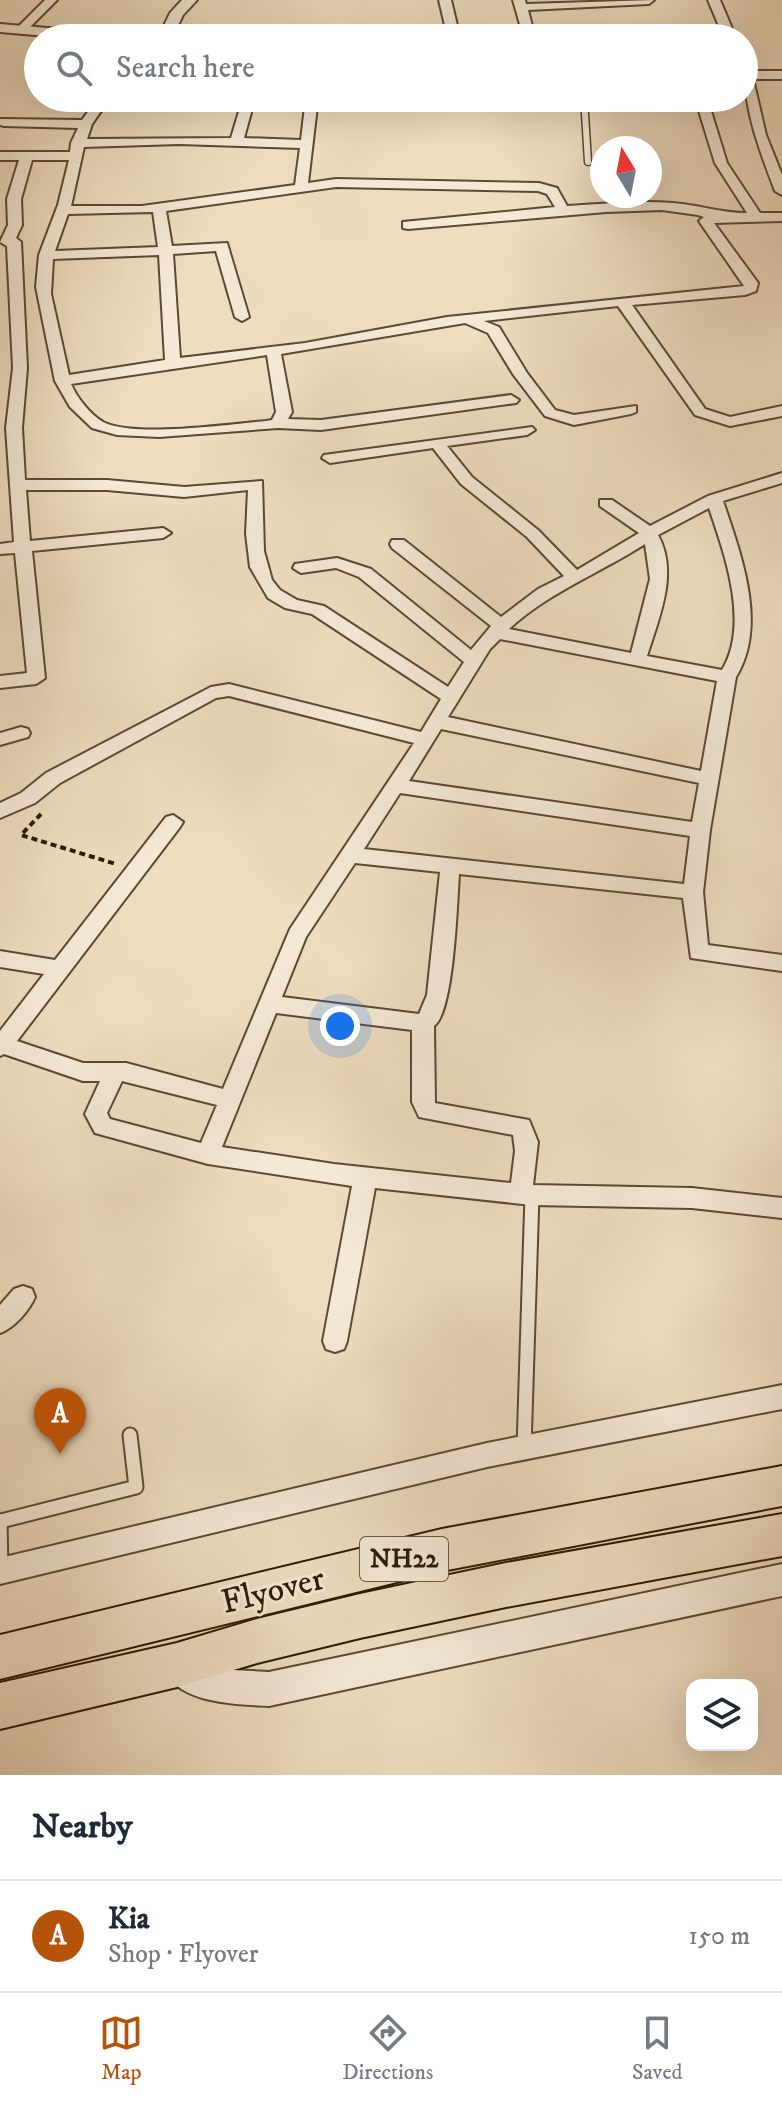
<!DOCTYPE html>
<html lang="en">
<head>
<meta charset="utf-8">
<style>
	:root { --surface:#fff; --page:#f2f2f3; --text:#1f2937; --muted:#747a83; --line:#e0e1e3; --accent:#b45309 }
	body { margin:0; font-family:"IM FELL DW Pica",serif; background:var(--page); color:var(--text) }
	.controls { position:absolute; right:24px; bottom:24px; display:grid; overflow:hidden; border-radius:16px; box-shadow:0 8px 32px #0002 }
	.controls button { width:72px; height:72px; display:grid; place-items:center; padding:0; border:0; border-bottom:2px solid var(--line); background:var(--surface); color:var(--text); font:40px sans-serif }
	.compass { position:absolute; left:590px; top:136px; width:72px; height:72px; border-radius:50%; background:var(--surface); box-shadow:0 8px 32px #0002; rotate:350deg }
	.you { position:absolute; left:340px; top:1026px; width:28px; height:28px; margin:-20px; border:6px solid #fff; border-radius:50%; background:#1a73e8; box-shadow:0 0 0 12px #1a73e833 }
	.badge { display:grid; place-items:center; width:52px; height:52px; border-radius:50%; background:var(--accent); color:#fff; font-size:26px; font-weight:700 }
	.pin { position:absolute; translate:-50% -66px; filter:drop-shadow(0 2px 4px #0008) }
	.pin::after { content:''; position:absolute; top:42px; width:28px; height:24px; background:inherit; clip-path:polygon(0 0,100% 0,50% 100%) }
	.list { margin:0; padding:0; list-style:none }
	h2 { display:flex; justify-content:space-between; align-items:center; height:104px; margin:0; padding:0 32px; font-size:34px }
	h2 small { font-size:26px; font-weight:400; color:var(--muted) }
	.list li { display:grid; grid-template-columns:52px 1fr auto; gap:24px; align-items:center; box-sizing:border-box; height:112px; padding:0 32px; border-top:2px solid var(--line) }
	.list b { display:block; font-size:30px; white-space:nowrap }
	.list p { margin:0; font-size:26px; white-space:nowrap; color:var(--muted) }
	.list em { font-size:26px; font-style:normal; color:var(--muted) }
	.icon { flex:none; width:44px; height:44px; fill:none; stroke:currentColor; stroke-width:2; stroke-linecap:round; stroke-linejoin:round }
	.map { position:relative; flex:none; width:782px; height:1775px; overflow:hidden }
	.search { position:absolute; background:var(--surface); box-shadow:0 8px 32px #0002; left:24px; right:24px; top:24px; height:88px; display:flex; align-items:center; gap:20px; box-sizing:border-box; padding:0 28px; border-radius:44px; color:var(--muted); font-size:30px }
	.sheet { height:216px; background:var(--surface) }
	nav { display:flex; justify-content:space-around; align-items:center; box-sizing:border-box; height:112px; border-top:2px solid var(--line); background:var(--surface); font-size:22px; color:var(--muted) }
	nav a { display:grid; justify-items:center; gap:4px }
	nav .on { color:var(--accent) }
	.map>svg:first-child { display:block }
	.lines { fill:none; stroke-linecap:round; stroke-linejoin:round }
	.service-far1-casing { stroke:#5d4932; stroke-width:9 }
	.service-casing { stroke:#5d4932; stroke-width:17 }
	.minor-casing { stroke:#5d4932; stroke-width:4 }
	.tertiary-casing { stroke:#5d4932; stroke-width:4 }
	.trunk-casing { stroke:#2c1802; stroke-width:4 }
	.path { stroke:#2c1802; stroke-width:4; stroke-dasharray:6 4; stroke-linecap:butt }
	.service-far1 { stroke:#f5e9d6; stroke-width:6 }
	.service { stroke:#f5e9d6; stroke-width:13 }
	.minor { fill:#f5e9d6; fill-rule:evenodd }
	.tertiary { fill:#f5e9d6; fill-rule:evenodd }
	.trunk { fill:#efddc0; fill-rule:evenodd }
	.labels { text-anchor:middle; dominant-baseline:central; stroke-width:6; stroke-linejoin:round; paint-order:stroke }
	.shield { fill:#f5e9d6; stroke:#685742; stroke-width:2 }
	.shield-label { font-size:26px; font-weight:bold; fill:#2c1802 }
	.near-street-label { font-size:34px; fill:#2c1802; stroke:#f5e9d6 }
</style>
</head>
<body>
<div class="map">
<svg width="782" height="1775" viewBox="0 0 782 1775">
	<rect width="100%" height="100%" fill="#efddc0"/>
	<filter id="stains"><feTurbulence type="fractalNoise" baseFrequency=".0025" numOctaves="4"/><feColorMatrix values="0 0 0 0 .2 0 0 0 0 .09 0 0 0 0 .02 0 0 0 .5 -.17"/></filter>
	<radialGradient id="worn" r=".72"><stop offset=".6" stop-color="#630" stop-opacity="0"/><stop offset="1" stop-color="#630" stop-opacity=".3"/></radialGradient>
	<g class="lines">
		<g class="service-far1-casing">
			<path id="service-far1" d="M584,98L588,162"/>
		</g>
		<g class="service-casing">
			<g id="service">
				<path d="M524,1448L532,1195"/>
				<path d="M0,1521L1,1569"/>
				<path d="M1,1521L136,1487L130,1435"/>
			</g>
		</g>
		<g class="minor-casing">
			<g id="minor">
				<path d="M45,0H57L25,32H17V28Z"/>
				<path d="M439,0H451L460,38H448Z"/>
				<path d="M513,0H525L526,4L654,0L649,4L528,10L532,26L538,29L670,28L676,31L670,34L536,35L521,28Z"/>
				<path d="M708,0H720L736,38H724Z"/>
				<path d="M744,64L751,71H782V79H753L766,135L782,175V195L775,191C759,149 744,110 744,64Z"/>
				<path d="M98,98H110L92,124L87,139L231,138L243,98H255L244,138L301,140L306,98H318L308,183L336,179L539,183L557,188L567,206C602,204 639,200 673,203C700,205 719,213 747,213L715,163L695,98H707L727,163L760,213H782V221L714,223L758,283L756,291L745,295L632,305L705,409L730,417L782,406V416L730,426L695,415L618,306L484,321L499,327L527,373L555,410L574,415L636,406V412L631,414L574,425L545,416L513,374L488,333L465,323L281,354L292,412L288,419L321,420L511,395L519,400L516,403L321,430L278,428L159,437L117,435L92,428L70,407L55,381L36,287L39,255L58,205L69,160H32L21,199L22,225L16,238L21,242L27,368L22,428L25,480H107L184,487L262,481L264,551L272,580L280,590L297,600L324,606L448,687L464,662L359,577L336,568L301,573L293,568L295,564L337,558L371,569L471,650L491,626L392,548L390,544L392,540H404L501,617L538,589L564,576L527,537L461,484L433,448L330,463L322,458L324,455L532,427L535,430L527,435L447,446L472,477L538,530L577,570L639,533L600,506V500H612L650,526L708,496L782,473V483L723,501C741,555 768,625 736,677L710,830L703,892L708,945L782,955V971L691,958L683,898L459,874C457,903 454,1012 434,1026L435,1103L529,1120L538,1142L533,1185L692,1188L782,1198V1218L692,1208L532,1205L375,1188L347,1341L344,1349L335,1352L326,1349L323,1341L352,1186L208,1164L95,1133L85,1114L100,1081H83L4,1054L0,1056V1031L44,974L0,967V951L55,960L166,817L173,815L183,822L180,827L17,1041L83,1063H126L223,1089L290,929L414,743L229,696L216,698L60,783L35,803L0,818V803L21,793L46,773L211,687L229,684L421,732L441,699L312,614L285,608L268,598L250,567L246,534L248,490L184,497L107,490H26L30,541L163,528L171,533L163,538L32,551L45,678L36,684L0,688V676L27,673L15,553L0,554V544L14,542L6,428L13,368L7,246L0,242L8,225L7,199L19,160H0V152H70L71,143L78,128L4,126L0,125V119L82,120ZM179,144L300,148L295,185L142,206H71L84,147ZM336,187L538,191L547,194L555,207L403,222V228L408,229L606,212L662,210L698,215L704,217L699,221L744,286L447,317L305,343L180,358L173,254L216,251L235,317L242,321L249,317L227,243L172,246L166,211ZM153,212L158,247L55,251L68,214ZM159,255L165,360L69,375L51,294L53,259ZM267,355L276,412L272,420L266,421C230,424 134,438 103,422C90,414 77,398 71,384ZM709,508C725,555 750,624 722,670L647,656C659,617 679,573 658,535ZM645,544L650,579L631,653L509,629C549,592 600,573 645,544ZM500,639L717,681L701,771L448,717L490,649ZM441,729L699,783L692,822L409,781ZM400,793L690,836L684,884L364,849ZM355,863L440,872L427,995L419,1014L282,997L306,937ZM276,1013L412,1030V1102L419,1117L513,1135L515,1151L511,1183L334,1164L222,1147ZM122,1081L217,1105L201,1143L110,1119L107,1113Z"/>
				<path d="M21,727L28,729L30,733L28,737L0,745V733Z"/>
				<path d="M23,1286L32,1289L35,1297C29,1311 14,1328 0,1333V1305L14,1289Z"/>
				<path d="M782,1385V1409L487,1467L0,1584V1558L487,1443Z"/>
			</g>
		</g>
		<g class="tertiary-casing">
			<g id="tertiary">
				<path d="M182,0H197L183,15L172,38H158L170,13Z"/>
				<path d="M0,24L120,34L127,38H70L0,32Z"/>
				<path d="M782,1564V1596L269,1706C233,1704 177,1704 160,1665L165,1653L177,1648L216,1669L269,1672Z"/>
			</g>
		</g>
		<g class="trunk-casing">
			<g id="trunk">
				<path d="M782,1466V1506L442,1571L0,1679V1635L442,1529Z"/>
				<path d="M782,1514V1556L506,1607L360,1638L257,1663L177,1687L0,1729V1683L177,1643L257,1619L360,1594L506,1563Z"/>
			</g>
		</g>
		<path class="path" d="M41,814L21,835L116,864"/>
		<use href="#service-far1" class="service-far1"/>
		<use href="#service" class="service"/>
		<use href="#minor" class="minor"/>
		<use href="#tertiary" class="tertiary"/>
		<use href="#trunk" class="trunk"/>
	</g>
	<g class="labels">
		<rect class="shield" x="360" y="1537" width="88" height="44" rx="6"/>
		<g class="shield-label">
			<text x="404" y="1559">NH22</text>
		</g>
		<g class="near-street-label">
			<text transform="translate(273 1591) rotate(-14)">Flyover</text>
		</g>
	</g>
	<rect width="100%" height="100%" filter="url(#stains)"/>
	<rect width="100%" height="100%" fill="url(#worn)"/>
</svg>
<div class="controls">
<button><svg class="icon" aria-label="layers" viewBox="0 0 24 24"><path d="M12 4l9 5-9 5-9-5zM3 14l9 5 9-5"/></svg></button>
</div>
<svg class="compass" viewBox="-18 -18 36 36"><path d="M0-13l5 13h-10z" fill="#e53935"/><path d="M0 13l5-13h-10z" fill="#747a83"/></svg>
<div class="you"></div>
<div class="pin badge" style="left:60px;top:1454px">A</div>
<div class="search"><svg class="icon" aria-label="search" viewBox="0 0 24 24"><circle cx="10" cy="10" r="6"/><path d="M15 15l6 6"/></svg>Search here</div>
</div>
<section class="sheet">
<h2>Nearby<small></small></h2>
<ul class="list">
<li><span class="badge">A</span><div><b>Kia</b><p>Shop · Flyover</p></div><em>150 m</em></li>
</ul>
</section>
<nav>
<a class="on"><svg class="icon" aria-label="map" viewBox="0 0 24 24"><path d="M3 6l6-2 6 2 6-2v14l-6 2-6-2-6 2zM9 4v14M15 6v14"/></svg>Map</a>
<a><svg class="icon" aria-label="directions" viewBox="0 0 24 24"><path d="M12 3l9 9-9 9-9-9zM9 14v-3h6M13 9l2 2-2 2"/></svg>Directions</a>
<a><svg class="icon" aria-label="saved" viewBox="0 0 24 24"><path d="M7 4h10v16l-5-4-5 4z"/></svg>Saved</a>
</nav>
</body>
</html>
